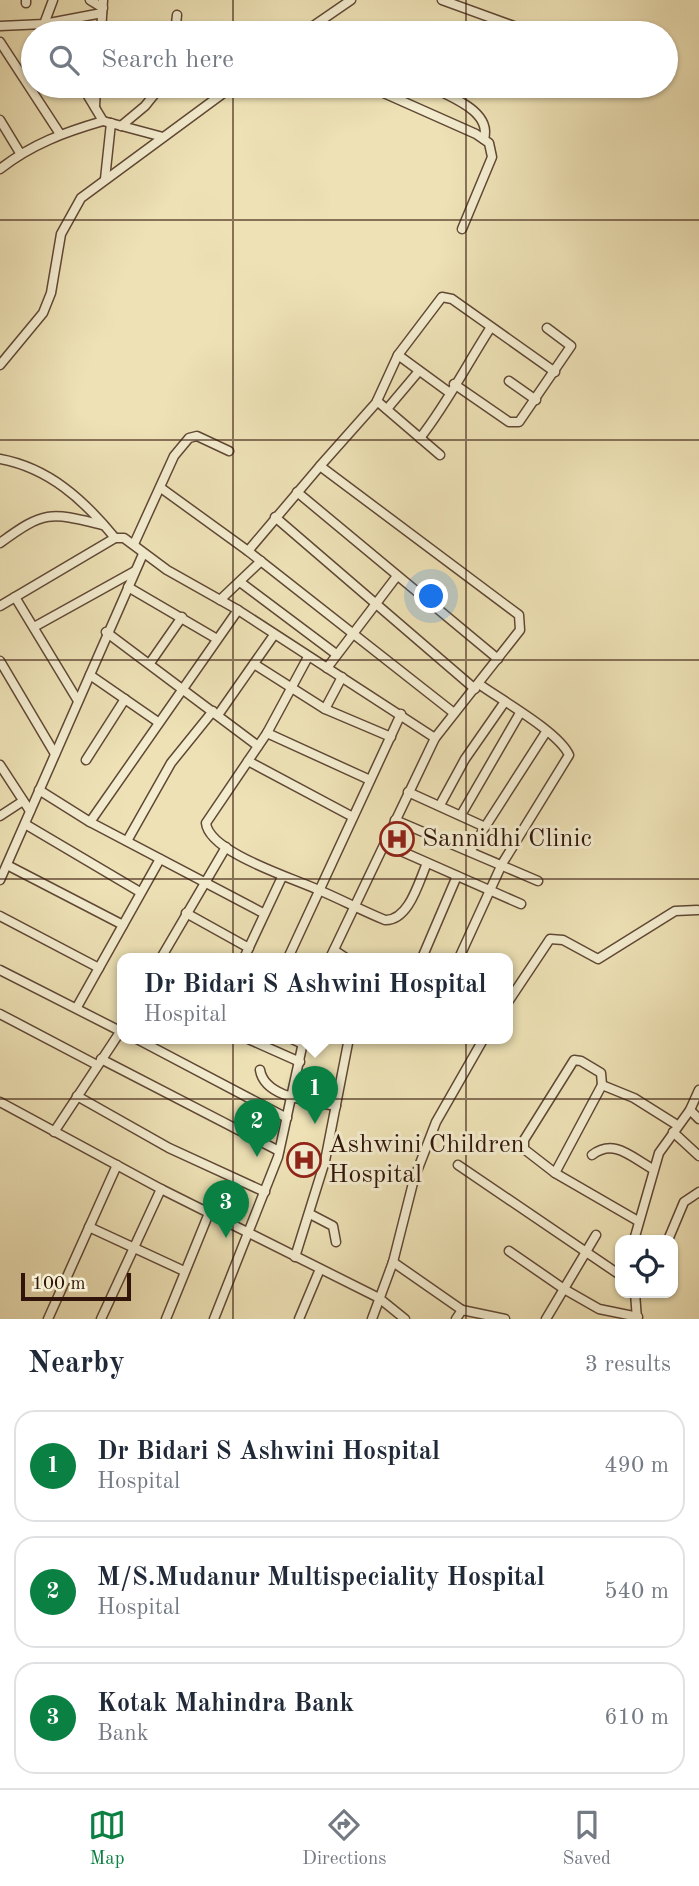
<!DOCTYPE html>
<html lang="en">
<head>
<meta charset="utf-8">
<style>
	:root { --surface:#fff; --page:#f2f2f3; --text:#1f2937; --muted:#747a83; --line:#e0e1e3; --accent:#0b8043 }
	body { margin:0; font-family:"Old Standard TT",serif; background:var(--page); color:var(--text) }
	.controls { position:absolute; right:21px; bottom:21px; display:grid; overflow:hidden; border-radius:14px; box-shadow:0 2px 5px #0004 }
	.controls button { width:63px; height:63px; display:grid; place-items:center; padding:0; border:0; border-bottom:2px solid var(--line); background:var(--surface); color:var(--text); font:35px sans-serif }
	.scale { position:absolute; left:21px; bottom:18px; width:110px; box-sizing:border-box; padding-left:7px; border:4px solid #31150a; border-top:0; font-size:19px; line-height:24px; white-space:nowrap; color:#31150a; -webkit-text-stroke:5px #f3eccf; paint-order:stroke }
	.you { position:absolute; left:432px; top:597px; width:24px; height:24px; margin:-18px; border:5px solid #fff; border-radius:50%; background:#1a73e8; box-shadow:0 0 0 10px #1a73e833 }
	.badge { display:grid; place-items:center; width:46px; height:46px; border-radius:50%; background:var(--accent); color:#fff; font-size:23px; font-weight:700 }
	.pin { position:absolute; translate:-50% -58px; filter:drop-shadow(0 2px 4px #0008) }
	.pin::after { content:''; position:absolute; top:37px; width:24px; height:21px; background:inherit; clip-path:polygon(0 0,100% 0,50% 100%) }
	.popup { position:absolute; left:117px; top:953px; width:396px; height:91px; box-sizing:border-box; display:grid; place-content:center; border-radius:14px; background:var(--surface); filter:drop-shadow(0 2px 5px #0005); font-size:23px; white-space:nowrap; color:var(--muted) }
	.popup b { font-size:26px; color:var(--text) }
	.popup::after { content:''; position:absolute; left:50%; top:100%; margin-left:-14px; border:14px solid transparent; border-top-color:var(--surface) }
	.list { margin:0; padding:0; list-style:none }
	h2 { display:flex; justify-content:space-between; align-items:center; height:91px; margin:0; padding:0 28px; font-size:30px }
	h2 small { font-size:23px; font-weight:400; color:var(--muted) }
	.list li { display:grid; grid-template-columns:46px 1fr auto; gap:21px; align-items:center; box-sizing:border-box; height:112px; margin:0 14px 14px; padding:0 14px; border:2px solid var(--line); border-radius:21px }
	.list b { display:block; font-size:26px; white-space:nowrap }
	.list p { margin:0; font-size:23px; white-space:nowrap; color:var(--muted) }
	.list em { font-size:23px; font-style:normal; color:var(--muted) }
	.icon { flex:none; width:38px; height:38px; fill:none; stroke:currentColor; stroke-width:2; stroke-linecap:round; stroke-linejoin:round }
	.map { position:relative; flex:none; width:699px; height:1319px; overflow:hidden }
	.search { position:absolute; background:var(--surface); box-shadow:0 2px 5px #0004; left:21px; right:21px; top:21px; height:77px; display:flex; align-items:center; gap:18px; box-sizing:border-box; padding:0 24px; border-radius:38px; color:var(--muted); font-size:26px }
	.sheet { height:469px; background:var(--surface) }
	nav { display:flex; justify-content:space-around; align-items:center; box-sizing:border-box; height:98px; border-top:2px solid var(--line); background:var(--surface); font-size:19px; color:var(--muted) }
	nav a { display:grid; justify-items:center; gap:4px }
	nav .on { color:var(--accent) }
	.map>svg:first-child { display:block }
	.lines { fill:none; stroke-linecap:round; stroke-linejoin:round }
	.minor-casing { stroke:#604835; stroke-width:11 }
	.minor { stroke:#f3eccf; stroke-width:8 }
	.grid { fill:none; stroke:#31150a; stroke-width:2; stroke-opacity:0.55 }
	.labels { text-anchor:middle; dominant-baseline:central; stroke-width:6; stroke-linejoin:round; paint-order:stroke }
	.poi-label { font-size:26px; fill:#31150a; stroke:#f3eccf; text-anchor:start }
</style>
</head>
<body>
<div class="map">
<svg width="699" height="1319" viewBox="0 0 699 1319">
	<rect width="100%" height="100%" fill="#ede1b5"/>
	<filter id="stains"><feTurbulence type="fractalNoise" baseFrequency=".00286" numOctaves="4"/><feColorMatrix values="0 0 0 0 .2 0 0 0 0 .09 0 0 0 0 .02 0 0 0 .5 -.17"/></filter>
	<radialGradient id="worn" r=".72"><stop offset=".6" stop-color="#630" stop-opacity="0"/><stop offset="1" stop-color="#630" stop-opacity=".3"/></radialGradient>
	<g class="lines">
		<g class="minor-casing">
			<g id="minor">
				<path d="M26,0V3"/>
				<path d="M90,0L103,8"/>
				<path d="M442,0L533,33"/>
				<path d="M0,26L44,24L53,0"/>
				<path d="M50,33L44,24L102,13"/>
				<path d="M101,33L103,0"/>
				<path d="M175,33L177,15"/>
				<path d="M303,33L351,0"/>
				<path d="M0,42L60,134"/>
				<path d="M368,86L476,134L489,143L492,157L462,229"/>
				<path d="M430,86C450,97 492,111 484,139"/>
				<path d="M95,107L96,86"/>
				<path d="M0,120L20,153"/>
				<path d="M103,121L163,137"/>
				<path d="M121,126L145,106L161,86"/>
				<path d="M0,169C32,144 65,132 103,121L82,86"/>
				<path d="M105,179L111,123"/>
				<path d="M398,355L450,393"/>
				<path d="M0,365L43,313L51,293L61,234L81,198L233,86"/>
				<path d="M509,381L536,400"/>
				<path d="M454,384L509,422H519L571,346L547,328"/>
				<path d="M377,401L440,455"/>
				<path d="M387,409L419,371"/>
				<path d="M420,438C447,404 467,364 491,327"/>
				<path d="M0,459C49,468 84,500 115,538"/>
				<path d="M320,466L376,403L398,355L442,297L452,299L555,372"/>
				<path d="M161,488L248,551L454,713"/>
				<path d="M297,492L498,659"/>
				<path d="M275,517L475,689"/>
				<path d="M0,543C45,510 50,512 103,525"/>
				<path d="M134,544L174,456L189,438L197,436L229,451"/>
				<path d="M248,551L320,466L519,615L520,630L435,738L330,958"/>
				<path d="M240,582L336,654"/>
				<path d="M128,587L217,639"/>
				<path d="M15,597L78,701"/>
				<path d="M220,600L261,561"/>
				<path d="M0,606L115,538H124L167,570L238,610L435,738"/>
				<path d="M34,627L135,571"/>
				<path d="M106,632L258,746"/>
				<path d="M308,657L267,733L206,823C209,853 296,879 321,891C342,900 363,911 385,920C409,921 419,881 427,863"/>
				<path d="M0,661L55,754"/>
				<path d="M150,663L182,617"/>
				<path d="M254,664L325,709L391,737"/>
				<path d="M327,668L397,576"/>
				<path d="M90,675L158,722"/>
				<path d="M325,709L342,677"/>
				<path d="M218,715L274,635"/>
				<path d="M267,733L370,780"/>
				<path d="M86,760L125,699"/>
				<path d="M248,761L353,817"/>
				<path d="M0,765L30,811"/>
				<path d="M39,790L90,822L263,913"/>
				<path d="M408,792L485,827L546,732"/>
				<path d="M440,805L465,759L504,703"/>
				<path d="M461,815L520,713"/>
				<path d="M0,816L23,801"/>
				<path d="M395,820L538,881"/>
				<path d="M90,822L238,610"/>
				<path d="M25,824L140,892"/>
				<path d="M127,841L171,763L213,711"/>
				<path d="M385,844L521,904"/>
				<path d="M471,850L485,827"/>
				<path d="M9,866L123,925"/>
				<path d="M0,880L143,554"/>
				<path d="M186,913L249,948"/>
				<path d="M0,916L99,968"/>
				<path d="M334,950L346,958"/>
				<path d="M161,958L226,847"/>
				<path d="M244,958L282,877"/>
				<path d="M288,958L401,714"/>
				<path d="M422,958L457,876"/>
				<path d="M459,958L502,864L569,755C559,732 501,700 479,684"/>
				<path d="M0,970L122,1032"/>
				<path d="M508,1002L550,939L563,940L598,959L675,911L697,910"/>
				<path d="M77,1007L160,859"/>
				<path d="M0,1014L97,1065"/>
				<path d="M135,1038L287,1118"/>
				<path d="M246,1038L300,1062"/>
				<path d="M290,1038L303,1044"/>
				<path d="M101,1059L279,1151"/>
				<path d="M260,1070C265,1099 313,1101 336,1106"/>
				<path d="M602,1085L601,1073L581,1061L574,1060L524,1140V1149L555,1173L638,1221"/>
				<path d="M77,1096L169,1148L265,1192"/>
				<path d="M0,1102L161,1189L379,1298L405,1319"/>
				<path d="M690,1110L699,1119"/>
				<path d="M54,1132L122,1029"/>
				<path d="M673,1132L699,1156"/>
				<path d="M592,1155C614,1138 631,1157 653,1169"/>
				<path d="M458,1165L620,1275"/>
				<path d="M555,1173L602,1085L634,1098L677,1125"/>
				<path d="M310,1214L333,1226L336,1242"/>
				<path d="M89,1227L184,1271"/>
				<path d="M634,1240L659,1153L690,1110L699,1090"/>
				<path d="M668,1240L684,1202L699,1192"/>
				<path d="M509,1251L564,1289L599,1309L638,1317"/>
				<path d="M295,1257L325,1161L349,1038"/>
				<path d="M393,1262L462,1310"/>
				<path d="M635,1293L637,1319"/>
				<path d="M48,1319L117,1165"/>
				<path d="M101,1319L161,1189"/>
				<path d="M166,1319L209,1213"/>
				<path d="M214,1319L278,1157L304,1038"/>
				<path d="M299,1319L320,1269"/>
				<path d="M372,1319L393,1262L414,1179L436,1122L484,1038"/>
				<path d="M456,1319L462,1310L505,1319"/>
				<path d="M546,1319L596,1235"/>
			</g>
		</g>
		<use href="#minor" class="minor"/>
	</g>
	<path class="grid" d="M233,0V33M466,0V33M233,86V1319M466,86V1319M0,220H699M0,440H699M0,660H699M0,879H699M0,1099H699"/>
	<defs>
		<g id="hospital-ring" transform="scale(1.75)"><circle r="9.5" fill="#f3eccf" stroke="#8f2418" stroke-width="1.5"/><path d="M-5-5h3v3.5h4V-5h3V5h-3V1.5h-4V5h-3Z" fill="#8f2418"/></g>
	</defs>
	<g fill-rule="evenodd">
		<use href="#hospital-ring" x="397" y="839"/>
		<use href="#hospital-ring" x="304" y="1160"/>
	</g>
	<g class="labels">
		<g class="poi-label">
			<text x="422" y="839">Sannidhi Clinic</text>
			<text x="328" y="1145">Ashwini Children<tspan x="328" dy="30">Hospital</tspan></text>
		</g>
	</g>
	<rect width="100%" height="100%" filter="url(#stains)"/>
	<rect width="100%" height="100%" fill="url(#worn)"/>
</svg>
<div class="controls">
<button><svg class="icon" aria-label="locate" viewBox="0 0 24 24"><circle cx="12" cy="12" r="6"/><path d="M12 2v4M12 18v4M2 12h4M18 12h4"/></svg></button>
</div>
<div class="scale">100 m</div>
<div class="you"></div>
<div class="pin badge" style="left:315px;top:1124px">1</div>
<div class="popup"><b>Dr Bidari S Ashwini Hospital</b>Hospital</div>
<div class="pin badge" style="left:257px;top:1157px">2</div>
<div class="pin badge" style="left:226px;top:1238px">3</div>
<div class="search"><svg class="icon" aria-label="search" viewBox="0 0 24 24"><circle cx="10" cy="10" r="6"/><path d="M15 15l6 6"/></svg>Search here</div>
</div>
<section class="sheet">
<h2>Nearby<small>3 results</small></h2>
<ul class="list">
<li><span class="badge">1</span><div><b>Dr Bidari S Ashwini Hospital</b><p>Hospital</p></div><em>490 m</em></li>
<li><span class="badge">2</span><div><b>M/S.Mudanur Multispeciality Hospital</b><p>Hospital</p></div><em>540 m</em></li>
<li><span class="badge">3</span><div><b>Kotak Mahindra Bank</b><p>Bank</p></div><em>610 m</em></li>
</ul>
</section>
<nav>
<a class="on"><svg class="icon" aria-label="map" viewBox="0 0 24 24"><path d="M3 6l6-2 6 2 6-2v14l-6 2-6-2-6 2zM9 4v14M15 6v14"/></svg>Map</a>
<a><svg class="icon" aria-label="directions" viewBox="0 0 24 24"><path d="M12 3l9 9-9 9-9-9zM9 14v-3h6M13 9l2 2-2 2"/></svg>Directions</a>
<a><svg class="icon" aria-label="saved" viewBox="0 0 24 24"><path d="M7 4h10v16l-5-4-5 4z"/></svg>Saved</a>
</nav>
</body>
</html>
